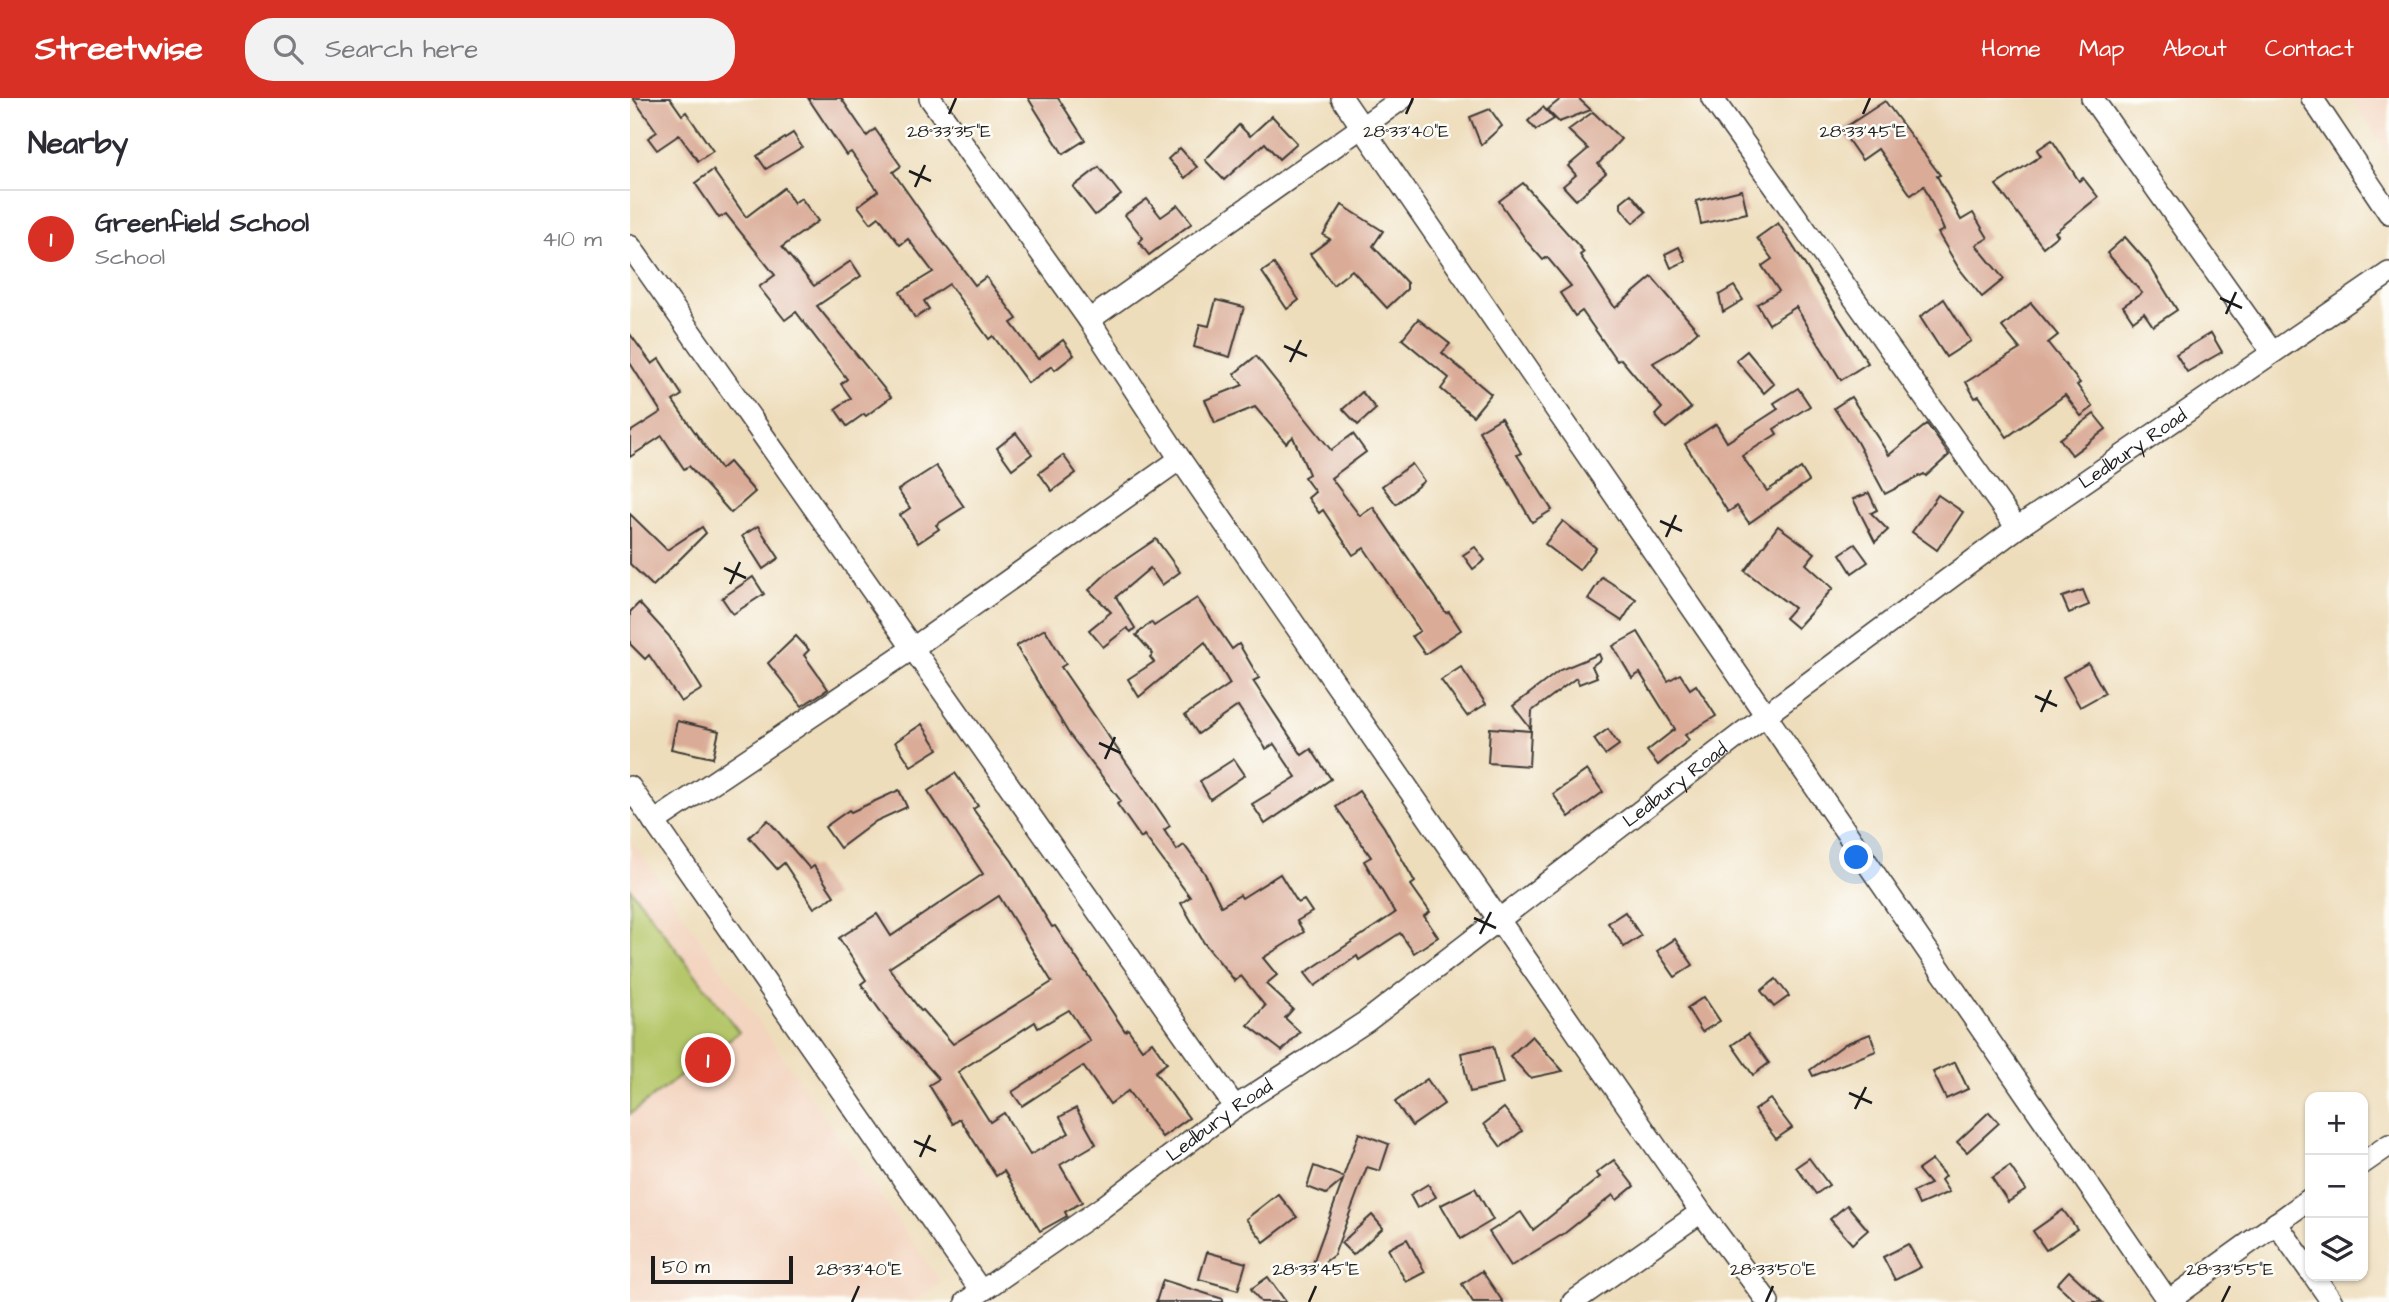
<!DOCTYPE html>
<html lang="en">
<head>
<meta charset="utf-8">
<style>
	:root { --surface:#fff; --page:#f2f2f3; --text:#2b2b33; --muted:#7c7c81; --line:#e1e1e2; --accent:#d93025 }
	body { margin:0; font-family:"Architects Daughter",sans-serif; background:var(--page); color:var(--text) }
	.controls { position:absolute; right:21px; bottom:21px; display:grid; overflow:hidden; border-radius:14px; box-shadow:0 2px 5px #0004 }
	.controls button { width:63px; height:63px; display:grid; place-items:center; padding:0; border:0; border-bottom:2px solid var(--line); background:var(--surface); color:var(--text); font:35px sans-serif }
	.scale { position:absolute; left:21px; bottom:18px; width:142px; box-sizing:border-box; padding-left:7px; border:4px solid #1c1c1c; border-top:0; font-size:19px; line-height:24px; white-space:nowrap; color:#1c1c1c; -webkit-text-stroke:5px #fdfcf7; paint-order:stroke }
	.you { position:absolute; left:1227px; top:760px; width:24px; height:24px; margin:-18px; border:5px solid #fff; border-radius:50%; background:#1a73e8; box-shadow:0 0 0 10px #1a73e833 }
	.badge { display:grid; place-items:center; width:46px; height:46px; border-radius:50%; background:var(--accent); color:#fff; font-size:23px; font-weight:700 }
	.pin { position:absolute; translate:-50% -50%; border:4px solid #fff; box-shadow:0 2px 7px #0006 }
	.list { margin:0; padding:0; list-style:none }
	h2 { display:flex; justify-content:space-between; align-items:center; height:91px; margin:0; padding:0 28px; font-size:30px }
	h2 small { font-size:23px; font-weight:400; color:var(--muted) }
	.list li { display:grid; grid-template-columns:46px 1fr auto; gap:21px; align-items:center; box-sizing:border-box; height:98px; padding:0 28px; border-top:2px solid var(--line) }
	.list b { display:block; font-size:26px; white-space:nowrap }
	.list p { margin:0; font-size:23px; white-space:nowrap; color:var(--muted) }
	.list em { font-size:23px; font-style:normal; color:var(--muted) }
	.icon { flex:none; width:38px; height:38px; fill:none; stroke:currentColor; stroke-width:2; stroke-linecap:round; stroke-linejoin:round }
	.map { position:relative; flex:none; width:1759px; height:1204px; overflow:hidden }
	header { display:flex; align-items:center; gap:42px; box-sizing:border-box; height:98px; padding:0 35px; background:var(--accent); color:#fff }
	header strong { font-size:33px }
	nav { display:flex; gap:38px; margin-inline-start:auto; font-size:24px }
	.search { width:490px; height:63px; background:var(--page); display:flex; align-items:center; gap:18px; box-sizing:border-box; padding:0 24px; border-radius:28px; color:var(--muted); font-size:26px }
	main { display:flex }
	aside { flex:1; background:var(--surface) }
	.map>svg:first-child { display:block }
	.built { fill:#f3d4bf }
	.green { fill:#b5c76a; stroke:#687243; stroke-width:2 }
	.building { fill:#daac98; fill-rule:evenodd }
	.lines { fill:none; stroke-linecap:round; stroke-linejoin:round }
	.minor-casing { stroke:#3c3934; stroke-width:24 }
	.minor { stroke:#fff; stroke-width:21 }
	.ticks { fill:none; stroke:#1c1c1c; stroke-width:2.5 }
	.labels { text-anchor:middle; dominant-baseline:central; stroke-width:5; stroke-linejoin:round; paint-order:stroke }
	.street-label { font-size:19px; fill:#1c1c1c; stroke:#fdfcf7 }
	.ticks-label { font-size:18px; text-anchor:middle; fill:#1c1c1c; stroke:#fdfcf7; stroke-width:5; stroke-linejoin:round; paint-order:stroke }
</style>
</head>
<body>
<header>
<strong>Streetwise</strong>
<div class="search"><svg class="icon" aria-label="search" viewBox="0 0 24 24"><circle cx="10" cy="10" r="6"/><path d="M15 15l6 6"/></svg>Search here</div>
<nav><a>Home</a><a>Map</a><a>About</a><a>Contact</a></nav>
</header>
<main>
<aside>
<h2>Nearby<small></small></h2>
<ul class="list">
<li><span class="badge">1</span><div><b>Greenfield School</b><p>School</p></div><em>410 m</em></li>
</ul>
</aside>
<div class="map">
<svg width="1759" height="1204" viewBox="0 0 1759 1204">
	<rect width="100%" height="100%" fill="#fdfcf7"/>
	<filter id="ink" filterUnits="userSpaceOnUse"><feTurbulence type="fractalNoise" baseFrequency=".0143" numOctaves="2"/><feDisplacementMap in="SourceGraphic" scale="14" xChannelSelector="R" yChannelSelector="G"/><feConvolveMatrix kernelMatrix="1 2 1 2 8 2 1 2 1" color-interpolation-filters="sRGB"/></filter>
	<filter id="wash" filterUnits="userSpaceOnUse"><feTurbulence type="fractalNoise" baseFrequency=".00686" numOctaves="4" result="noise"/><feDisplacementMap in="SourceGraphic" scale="28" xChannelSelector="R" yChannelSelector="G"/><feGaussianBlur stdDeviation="1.57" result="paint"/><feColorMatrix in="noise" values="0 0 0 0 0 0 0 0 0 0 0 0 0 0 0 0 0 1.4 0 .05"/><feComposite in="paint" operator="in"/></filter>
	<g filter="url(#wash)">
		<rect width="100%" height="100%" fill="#edb"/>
		<g class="built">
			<path d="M1721,0H1759V56Z"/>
			<path d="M0,740L311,1185L284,1204H0Z"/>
		</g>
		<path class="green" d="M0,790L109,934L0,1016Z"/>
		<g id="blocks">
			<g class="building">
				<path d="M3,0H40L52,17L56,14L83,53L68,63L49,37L27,52L18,40L27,34Z"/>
				<path d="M178,0H211L237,38L245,31L271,68L263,74L308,138L345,187L356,179L387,221L381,225L408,261L433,242L444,257L425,272L422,268L398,285L363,238L359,241L319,186L294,203L299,211L285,220L270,194L303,174L278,141L270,147L249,119L241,125L228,108L248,93L221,54L216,57Z"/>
				<path d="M398,0H428L455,42L433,56Z"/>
				<path d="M932,0H948L961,12L929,24L917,12Z"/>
				<path d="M1255,3L1310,77L1307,78L1331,122L1343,115L1358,140L1346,147L1374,181L1352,199L1328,169L1308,135L1314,132L1294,88L1281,97L1248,51L1232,62L1211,32Z"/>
				<path d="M913,9L924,21L906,32L898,23Z"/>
				<path d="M860,11L872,28L851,47L840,19Z"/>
				<path d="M963,14L991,41L968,66L976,75L946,102L933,88L946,77L938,68L958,51L938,32Z"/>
				<path d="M642,18L667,45L649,61L635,45L594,82L575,62L609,27L620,38Z"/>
				<path d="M163,35L172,49L136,71L127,58Z"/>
				<path d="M1422,42L1449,83L1453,80L1468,99L1425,134L1428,137L1413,149L1366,87L1411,58L1407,52Z"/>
				<path d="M550,50L567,69L555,80L538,61Z"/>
				<path d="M469,69L491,97L465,117L443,89Z"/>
				<path d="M83,72L116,119L154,90L164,105L171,100L188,123L152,149L184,188L221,163L231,178L187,208L261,299L236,318L234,316L217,328L205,311L221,300L211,286L217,281L166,214L155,222L129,189L145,177L96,116L89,120L65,85Z"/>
				<path d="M893,85L954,154L950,157L985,210L1022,179L1068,233L1049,250L1023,265L1061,310L1036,330L1025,317L1032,310L991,261L987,263L952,213L945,218L930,195L941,188L917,159L913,162L898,145L869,103Z"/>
				<path d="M1112,92L1117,115L1071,126L1066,103Z"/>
				<path d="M1001,96L1016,114L1003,125L991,110V104Z"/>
				<path d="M517,101L531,119L548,107L562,125L519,157L509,144L513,140L495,117Z"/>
				<path d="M712,107L753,133L743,148L777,185V191L757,210L722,172L703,187L680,156L700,141L693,137Z"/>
				<path d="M1148,125L1238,265L1211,282L1166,209L1139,226L1127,206L1149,193L1132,168L1142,161L1127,140Z"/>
				<path d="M1495,139L1518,165L1547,212L1523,228L1514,215L1503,223L1493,208L1512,195L1477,155Z"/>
				<path d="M1049,149L1056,163L1041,170L1035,156Z"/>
				<path d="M644,166L669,202L657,211L632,174Z"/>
				<path d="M1104,188L1113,202L1093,214L1089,197Z"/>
				<path d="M1314,201L1341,243L1316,259L1290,219Z"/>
				<path d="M586,202L614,209L600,259L564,249L570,226L579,228Z"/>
				<path d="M1401,205L1428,237L1418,245L1450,285L1447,287L1463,309L1451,318L1435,297L1377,339L1349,298L1345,300L1336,284L1390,251L1372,229Z"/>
				<path d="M788,221L820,246L812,255L861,296L843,318L811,291L819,280L772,241Z"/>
				<path d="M1581,235L1592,254L1557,274L1546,256Z"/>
				<path d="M0,236L22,266L29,261L52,297L43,303L91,371L99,364L125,394L101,415L59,368L54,371L32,338L0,359V334L31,314L0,265Z"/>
				<path d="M1117,253L1144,286L1134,295L1106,262Z"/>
				<path d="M626,258L701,352L723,336L736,354L701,380L730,418L743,409L816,515L819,514L831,532L795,556L782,538L790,533L734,450L723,457L693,412L689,415L678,400L685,394L674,379L679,376L663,339L656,345L625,309L585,325L575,302L613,287L604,276Z"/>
				<path d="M1168,290L1180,308L1144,331L1147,336L1112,358L1137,393L1171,370L1179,383L1119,425L1107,408L1098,414L1055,346L1086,326L1097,344L1148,311L1144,305Z"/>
				<path d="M732,294L746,311L728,327L713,311Z"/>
				<path d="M1221,299L1259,357L1297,326L1319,357L1296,378L1294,376L1255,396L1227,344L1204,310Z"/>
				<path d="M1464,316L1476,331L1442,357L1430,341Z"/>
				<path d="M871,320L891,355L887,357L922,412L902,424L849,333Z"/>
				<path d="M386,335L402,356L382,371L367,350Z"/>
				<path d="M433,357L446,375L422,393L409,375Z"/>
				<path d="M782,366L794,383L766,406L752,388Z"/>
				<path d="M306,368L334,409L306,427L309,431L288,445L270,417L280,410L268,392Z"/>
				<path d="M1239,395L1247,412L1241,415L1258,432L1245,444L1223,401Z"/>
				<path d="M1308,397L1333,414L1307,452L1282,434Z"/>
				<path d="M0,416L37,452L72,429L76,435L23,488L0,466Z"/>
				<path d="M933,423L966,450L949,472L915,446Z"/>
				<path d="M128,428L149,460L133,471L112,438Z"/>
				<path d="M1148,428L1185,455L1176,466L1203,490L1167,530L1155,520L1164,510L1115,473Z"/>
				<path d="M526,441L550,474L532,487L520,470L486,499L505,530L501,534L497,530L473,549L459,532L481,514L459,492L479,473Z"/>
				<path d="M1225,446L1238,464L1222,475L1210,456Z"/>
				<path d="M845,449L855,462L843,471L833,457Z"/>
				<path d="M123,479L134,496L103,516L92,500Z"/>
				<path d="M972,479L1006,501L992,523L958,501Z"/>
				<path d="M1453,492L1459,507L1439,515L1432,499Z"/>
				<path d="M567,500L602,551L609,546L629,580L623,583L672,657L681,651L701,681L635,726L622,706L666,679L644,646L636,651L608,608L568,636L555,617L600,586L575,544L509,599L498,581L524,564L520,559L523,556L506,537L521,524L524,528Z"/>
				<path d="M9,505L39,538L72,591L51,604L19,557L15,561L0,546V514Z"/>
				<path d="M415,531L436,566L431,569L540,728L534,732L547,752L554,747L574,774L591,808L610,797L612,800L650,776L668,805L674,802L682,814L667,823L674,834L633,860L647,877L636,886L663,911L655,920L670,934L652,953L618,927L635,908L611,878L605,883L574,845L551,805L560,799L514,737L511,740L487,706L491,703L439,636L386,548Z"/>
				<path d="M1008,534L1038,583L1050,576L1060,591L1066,587L1086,618L1055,637L1059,642L1028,667L1017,653L1045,631L1010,575L1002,580L983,548Z"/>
				<path d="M166,538L179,552L174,557L198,591L172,608L138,565Z"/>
				<path d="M969,556L971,561L962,568L967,579L949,586L946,580L902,613L901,631L883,608L930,572Z"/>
				<path d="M1458,565L1475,595L1450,609L1433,579Z"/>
				<path d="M831,569L856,606L837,618L811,582Z"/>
				<path d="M47,623L89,633L83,660L41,651Z"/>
				<path d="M292,626L308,651L281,668L265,644Z"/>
				<path d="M860,630L901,633L899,668L858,665Z"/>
				<path d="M978,631L989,647L975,657L964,641Z"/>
				<path d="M604,661L615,677L580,701L570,683Z"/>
				<path d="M957,672L973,694L939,719L923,696Z"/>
				<path d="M325,675L348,708L343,711L382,763L422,829L425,828L495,933L498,931L512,951L522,944L537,965L525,974L559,1020L532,1039L498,993L480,1006L453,968L392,1008L382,994L460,943L439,912L408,930L405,924L328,974L360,1024L374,1015L400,1057L439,1035L430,1019L446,1010L466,1046L430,1067L452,1104L435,1114L437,1118L410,1133L374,1073L366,1078L330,1021L323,1026L299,987L309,981L259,925L231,886L236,882L209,840L247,816L261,838L353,776L298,693ZM369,798L422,884L323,946L293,912L291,913L259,870Z"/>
				<path d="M269,692L277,709L246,723L210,750L195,729L219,712L221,714Z"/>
				<path d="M729,693L754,729L785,784L781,787L800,814L794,818L808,839L784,855L770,835L729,862L727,858L685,888L675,875L765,815L734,763L741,759L706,709Z"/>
				<path d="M138,722L180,771L184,768L204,798L184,810L154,765L147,771L119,739Z"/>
				<path d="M995,814L1011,838L994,849L978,825Z"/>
				<path d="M1045,841L1063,867L1045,879L1027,853Z"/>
				<path d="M1146,881L1159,898L1144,909L1131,893Z"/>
				<path d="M1074,899L1090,923L1072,934L1057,910Z"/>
				<path d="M1118,936L1139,965L1123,977L1102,947Z"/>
				<path d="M1240,936L1246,953L1183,978L1180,972L1215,946Z"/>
				<path d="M902,938L933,973L900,980L880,958Z"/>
				<path d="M863,948L873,986L840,994L831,955Z"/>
				<path d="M1325,964L1338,991L1316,1001L1303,974Z"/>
				<path d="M797,981L814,1006L782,1028L765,1004Z"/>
				<path d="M1140,1001L1162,1030L1146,1041L1124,1012Z"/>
				<path d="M874,1010L892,1033L871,1049L854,1026Z"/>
				<path d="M1359,1014L1369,1025L1337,1054L1327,1044Z"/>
				<path d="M729,1035L759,1046L750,1073L737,1069L704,1157L679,1176L713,1082L696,1096L677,1089L684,1068L713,1079Z"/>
				<path d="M1179,1060L1199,1087L1186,1096L1166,1069Z"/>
				<path d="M984,1062L1004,1088L987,1102L983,1097L935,1135L881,1168L859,1134L891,1114L903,1132L970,1079L966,1075Z"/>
				<path d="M1302,1062L1315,1078L1311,1082L1319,1094L1289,1107L1283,1094L1300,1086L1288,1072Z"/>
				<path d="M1380,1068L1396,1092L1378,1104L1362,1080Z"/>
				<path d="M798,1086L806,1099L787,1110L780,1097Z"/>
				<path d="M845,1090L863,1122L831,1141L811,1107Z"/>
				<path d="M648,1096L667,1119L634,1144L616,1121Z"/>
				<path d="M1217,1107L1238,1132L1222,1146L1200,1121Z"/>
				<path d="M1433,1112L1447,1131L1416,1152L1403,1133Z"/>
				<path d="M742,1117L753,1130L723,1157L711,1145Z"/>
				<path d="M777,1141L795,1174L776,1184L758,1151Z"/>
				<path d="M1278,1146L1291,1169L1265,1182L1253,1159Z"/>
				<path d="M577,1154L616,1165L608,1192L569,1181Z"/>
				<path d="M852,1173L873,1204H843L832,1186Z"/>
				<path d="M1439,1173L1472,1204H1447L1427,1186Z"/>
				<path d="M638,1179L656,1204H631L621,1191Z"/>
				<path d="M533,1182L593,1201V1204H526Z"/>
			</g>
		</g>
	</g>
	<g filter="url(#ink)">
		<use href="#blocks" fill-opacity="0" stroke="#3c3934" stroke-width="2"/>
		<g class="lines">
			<g class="minor-casing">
				<g id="minor">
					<path d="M300,0L459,222L550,361L1071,1114L1138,1204"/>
					<path d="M712,0L1538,1203"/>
					<path d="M1082,0L1387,430"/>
					<path d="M1462,0L1642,254"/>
					<path d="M1682,0L1759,115"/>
					<path d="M0,148L605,1009"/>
					<path d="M459,222L773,0"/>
					<path d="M0,689L351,1193"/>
					<path d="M24,724L283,550L550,361"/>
					<path d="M1733,1065L1759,1047"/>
					<path d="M1646,1125L1680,1173"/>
					<path d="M1684,1178L1702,1204"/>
					<path id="s1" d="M336,1204L473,1109L605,1009L737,923L1137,616L1387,430L1759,175"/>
					<path d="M943,1204L1071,1114"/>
					<path d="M1537,1204L1680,1101"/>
				</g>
			</g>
			<use href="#minor" class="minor"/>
		</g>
	</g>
	<path class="ticks" d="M319,16L326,0M776,16L783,0M1233,16L1240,0M279,73L301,83M285,89L295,67M1590,200L1612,210M1596,216L1606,194M654,248L677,258M660,264L671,242M1030,423L1052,433M1036,439L1046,417M94,470L116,480M100,486L110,464M1405,598L1427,608M1411,614L1421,592M469,645L491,655M475,661L485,639M844,820L866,830M850,836L861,814M1219,995L1242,1005M1225,1011L1236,989M284,1043L306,1053M290,1059L300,1037M222,1204L229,1188M679,1204L686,1188M1136,1204L1143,1188M1592,1204L1600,1188"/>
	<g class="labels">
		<g class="street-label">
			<text stroke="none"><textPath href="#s1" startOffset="1446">Ledbury Road</textPath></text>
			<text stroke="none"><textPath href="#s1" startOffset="878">Ledbury Road</textPath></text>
			<text stroke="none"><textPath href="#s1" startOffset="312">Ledbury Road</textPath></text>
		</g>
	</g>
	<g class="ticks-label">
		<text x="319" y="39">28°33'35"E</text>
		<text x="776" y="39">28°33'40"E</text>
		<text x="1233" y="39">28°33'45"E</text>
		<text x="229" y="1177">28°33'40"E</text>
		<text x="686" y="1177">28°33'45"E</text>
		<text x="1143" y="1177">28°33'50"E</text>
		<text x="1600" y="1177">28°33'55"E</text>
	</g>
</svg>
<div class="controls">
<button>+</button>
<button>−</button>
<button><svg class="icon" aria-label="layers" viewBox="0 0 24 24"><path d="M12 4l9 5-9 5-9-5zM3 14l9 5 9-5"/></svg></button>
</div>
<div class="scale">50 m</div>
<div class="you"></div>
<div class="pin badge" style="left:78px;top:962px">1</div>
</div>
</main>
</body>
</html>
